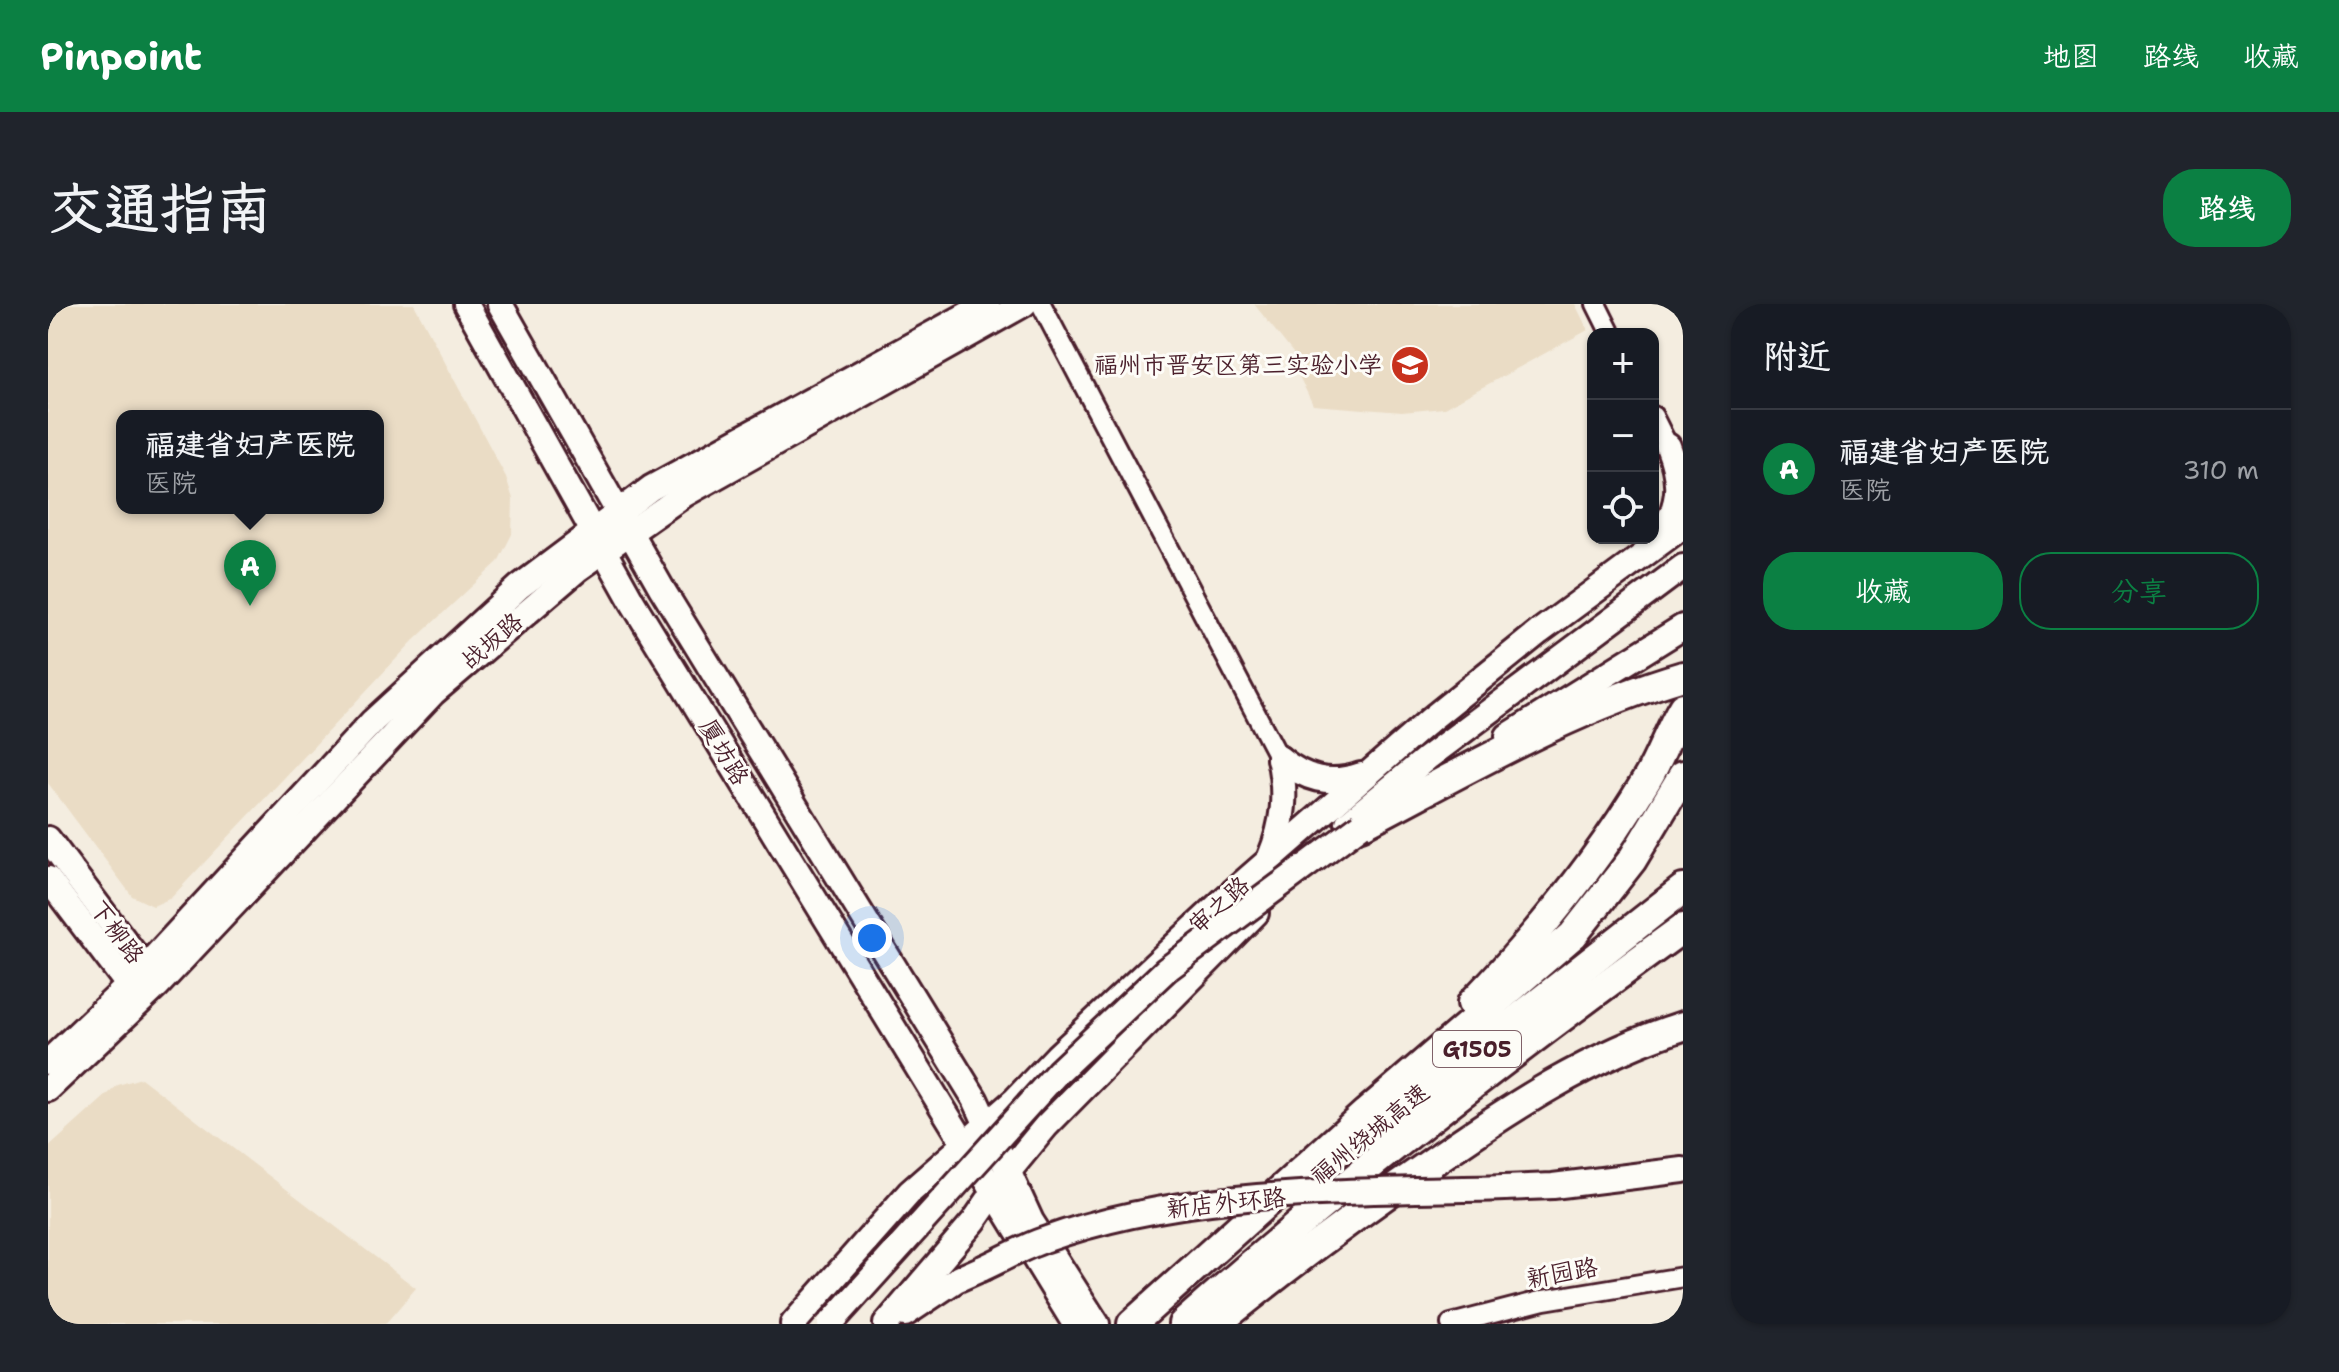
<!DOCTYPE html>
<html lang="zh">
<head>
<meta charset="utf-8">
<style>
	:root { --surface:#171b24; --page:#20242c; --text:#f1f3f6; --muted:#9ea1a6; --line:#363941; --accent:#0b8043 }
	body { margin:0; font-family:"Shantell Sans","LXGW WenKai TC",sans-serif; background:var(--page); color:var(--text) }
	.controls { position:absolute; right:24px; top:24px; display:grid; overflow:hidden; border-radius:16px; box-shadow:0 2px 6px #0004 }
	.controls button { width:72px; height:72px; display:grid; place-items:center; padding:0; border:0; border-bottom:2px solid var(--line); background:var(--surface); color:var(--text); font:40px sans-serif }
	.you { position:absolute; left:824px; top:634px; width:28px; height:28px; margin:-20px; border:6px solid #fff; border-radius:50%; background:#1a73e8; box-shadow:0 0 0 12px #1a73e833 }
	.badge { display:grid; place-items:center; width:52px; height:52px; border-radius:50%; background:var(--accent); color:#fff; font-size:26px; font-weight:700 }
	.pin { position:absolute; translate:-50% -66px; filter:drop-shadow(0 2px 4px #0008) }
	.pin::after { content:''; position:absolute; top:42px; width:28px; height:24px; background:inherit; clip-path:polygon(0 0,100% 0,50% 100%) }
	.popup { position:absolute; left:68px; top:106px; width:268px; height:104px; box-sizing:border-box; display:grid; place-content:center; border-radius:16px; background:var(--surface); filter:drop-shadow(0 2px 6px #0005); font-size:26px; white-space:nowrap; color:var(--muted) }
	.popup b { font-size:30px; color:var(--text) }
	.popup::after { content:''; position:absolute; left:50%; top:100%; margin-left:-16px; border:16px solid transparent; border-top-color:var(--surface) }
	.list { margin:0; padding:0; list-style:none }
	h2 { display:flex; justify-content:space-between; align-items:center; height:104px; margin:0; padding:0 32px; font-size:34px }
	h2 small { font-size:26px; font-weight:400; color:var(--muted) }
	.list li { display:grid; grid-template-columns:52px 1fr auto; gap:24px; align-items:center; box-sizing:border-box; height:120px; padding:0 32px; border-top:2px solid var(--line) }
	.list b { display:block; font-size:30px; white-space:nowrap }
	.list p { margin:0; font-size:26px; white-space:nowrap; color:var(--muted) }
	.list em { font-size:26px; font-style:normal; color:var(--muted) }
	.actions { display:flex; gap:16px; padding:24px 32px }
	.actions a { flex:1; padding:18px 0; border:2px solid var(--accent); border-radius:32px; text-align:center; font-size:28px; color:var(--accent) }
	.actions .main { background:var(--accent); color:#fff }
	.icon { flex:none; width:44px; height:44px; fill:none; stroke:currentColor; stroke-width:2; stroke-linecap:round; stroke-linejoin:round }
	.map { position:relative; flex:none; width:1635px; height:1020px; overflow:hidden; border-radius:32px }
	header { display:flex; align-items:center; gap:48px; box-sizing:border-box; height:112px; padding:0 40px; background:var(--accent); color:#fff }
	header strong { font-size:38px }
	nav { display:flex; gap:44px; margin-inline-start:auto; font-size:28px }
	.intro { display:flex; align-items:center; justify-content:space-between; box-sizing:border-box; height:192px; padding:0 48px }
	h1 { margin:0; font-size:56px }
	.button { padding:20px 36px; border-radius:32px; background:var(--accent); color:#fff; font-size:28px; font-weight:700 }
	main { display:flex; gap:48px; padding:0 48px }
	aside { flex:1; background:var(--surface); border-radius:32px; box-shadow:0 2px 6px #0004 }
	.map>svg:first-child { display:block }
	.built { fill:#eadcc5; fill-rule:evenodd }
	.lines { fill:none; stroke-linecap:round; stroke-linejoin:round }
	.minor-casing { stroke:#4a1f2b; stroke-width:24 }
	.major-casing { stroke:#4a1f2b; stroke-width:30 }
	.highway-casing { stroke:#4a1f2b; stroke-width:34 }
	.minor { stroke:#fdfcf7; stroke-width:18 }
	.major { stroke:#fdfcf7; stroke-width:24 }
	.highway { stroke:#fdfcf7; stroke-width:28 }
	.major-bridge-casing { stroke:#4a1f2b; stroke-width:30; stroke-linecap:butt }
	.major-bridge { stroke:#fdfcf7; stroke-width:24 }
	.labels { text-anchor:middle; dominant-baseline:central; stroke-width:6; stroke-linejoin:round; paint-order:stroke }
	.shield { fill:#fdfcf7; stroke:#806168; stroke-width:2 }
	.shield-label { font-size:22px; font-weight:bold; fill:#4a1f2b }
	.poi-label { font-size:24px; fill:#4a1f2b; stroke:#fdfcf7; text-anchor:end }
	.street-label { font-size:24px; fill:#4a1f2b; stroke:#fdfcf7 }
</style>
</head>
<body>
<header>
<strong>Pinpoint</strong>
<nav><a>地图</a><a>路线</a><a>收藏</a></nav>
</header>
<div class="intro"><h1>交通指南</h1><a class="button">路线</a></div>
<main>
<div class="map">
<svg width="1635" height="1020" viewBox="0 0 1635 1020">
	<rect width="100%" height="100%" fill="#f4ede0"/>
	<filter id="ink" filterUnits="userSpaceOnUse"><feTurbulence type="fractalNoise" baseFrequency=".0125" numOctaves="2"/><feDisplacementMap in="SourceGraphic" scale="16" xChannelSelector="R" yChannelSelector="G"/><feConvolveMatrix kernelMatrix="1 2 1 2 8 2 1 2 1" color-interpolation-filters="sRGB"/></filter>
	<g filter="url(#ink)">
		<g class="built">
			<path d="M0,0H366L458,173L465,195L464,230L450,258L365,337L123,594L105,602L84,592L0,479ZM330,112V204H74V112Z"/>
			<path d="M1206,0H1527L1540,26L1396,104L1354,108L1265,101L1251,72L1245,49Z"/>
			<path d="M93,774L368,984L337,1020H0V844L70,781Z"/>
		</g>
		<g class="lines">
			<g class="minor-casing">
				<g id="minor">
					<path d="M993,0L1231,454"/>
					<path d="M1548,0L1563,30"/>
					<path d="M1605,112L1620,142"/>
					<path d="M1403,1020L1496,996L1635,973"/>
				</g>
			</g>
			<g class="major-casing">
				<g id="major">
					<path d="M418,0L585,299L1027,1020"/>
					<path d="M452,0L614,285L927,795L983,917L1049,1020"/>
					<path d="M1609,237C1632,203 1635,180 1620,142"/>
					<path d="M1460,432L1635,323"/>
					<path d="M1231,454C1257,475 1281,482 1313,471"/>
					<path d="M1300,519L1379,454L1635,263"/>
					<path d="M0,535L106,676"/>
					<path d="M1222,553C1236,519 1239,490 1231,454"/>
					<path d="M0,575L90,694"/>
					<path d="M0,758L80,682L325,417L471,283L603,184L939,0"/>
					<path d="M0,785L110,681L385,389L530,265L637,190L976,0"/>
					<path d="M1456,884L1505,882L1635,866"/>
					<path d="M857,1010L908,976L935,964"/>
					<path d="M745,1020L862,888L967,796L1009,752L1181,591L1383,415L1491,328L1635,222"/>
					<path d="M838,1020L926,917L960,868L998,822L1208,609"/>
				</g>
			</g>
			<g class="highway-casing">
				<g id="highway">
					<path d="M1313,521C1417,467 1522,405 1635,372"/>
					<path d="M1424,699C1491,630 1550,557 1599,475C1613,452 1621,426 1635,403"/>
					<path d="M1322,831L1635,585"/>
					<path d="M1084,1020L1318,809L1525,631L1584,556L1635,471"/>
					<path d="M1135,1020C1294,878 1463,749 1635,624"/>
					<path d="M1168,1020C1238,963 1309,910 1383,859C1462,804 1543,751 1635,722"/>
				</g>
			</g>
			<use href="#minor" class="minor"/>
			<use href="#major" class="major"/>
			<use href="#highway" class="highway"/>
			<g class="major-bridge-casing">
				<g id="major-bridge">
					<path d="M935,964C955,955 975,943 996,936C1141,883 1304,889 1456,884"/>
					<path d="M782,1020L1010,768L1118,666L1313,521"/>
				</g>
			</g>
			<use href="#major-bridge" class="major-bridge"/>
		</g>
	</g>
	<defs>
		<g id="school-disc" transform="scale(2)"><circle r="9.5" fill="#c8321e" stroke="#fdfcf7"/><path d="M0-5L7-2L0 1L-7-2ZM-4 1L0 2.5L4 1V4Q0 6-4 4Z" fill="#fff"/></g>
	</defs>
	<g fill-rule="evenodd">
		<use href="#school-disc" x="1362" y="61"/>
	</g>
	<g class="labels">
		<rect class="shield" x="1385" y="727" width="88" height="36" rx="6"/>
		<g class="shield-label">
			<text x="1429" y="745">G1505</text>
		</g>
		<g class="poi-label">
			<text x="1334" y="61">福州市晋安区第三实验小学</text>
		</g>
		<g class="street-label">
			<text transform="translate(444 337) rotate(-41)">战坂路</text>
			<text transform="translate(676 448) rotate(59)">厦坊路</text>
			<text transform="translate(1171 601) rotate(-42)">审之路</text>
			<text transform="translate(69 628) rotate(53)">下柳路</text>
			<text transform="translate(1322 830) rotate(-39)">福州绕城高速</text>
			<text transform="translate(1178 899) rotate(-6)">新店外环路</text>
			<text transform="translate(1514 969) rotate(-10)">新园路</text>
		</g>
	</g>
</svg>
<div class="controls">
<button>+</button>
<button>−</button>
<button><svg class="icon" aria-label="locate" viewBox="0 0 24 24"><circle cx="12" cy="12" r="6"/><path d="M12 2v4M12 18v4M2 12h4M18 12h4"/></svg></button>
</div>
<div class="you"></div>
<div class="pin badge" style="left:202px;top:302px">A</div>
<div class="popup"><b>福建省妇产医院</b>医院</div>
</div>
<aside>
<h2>附近<small></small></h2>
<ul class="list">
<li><span class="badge">A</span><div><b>福建省妇产医院</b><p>医院</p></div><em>310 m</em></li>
</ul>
<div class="actions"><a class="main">收藏</a><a>分享</a></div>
</aside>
</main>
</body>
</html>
